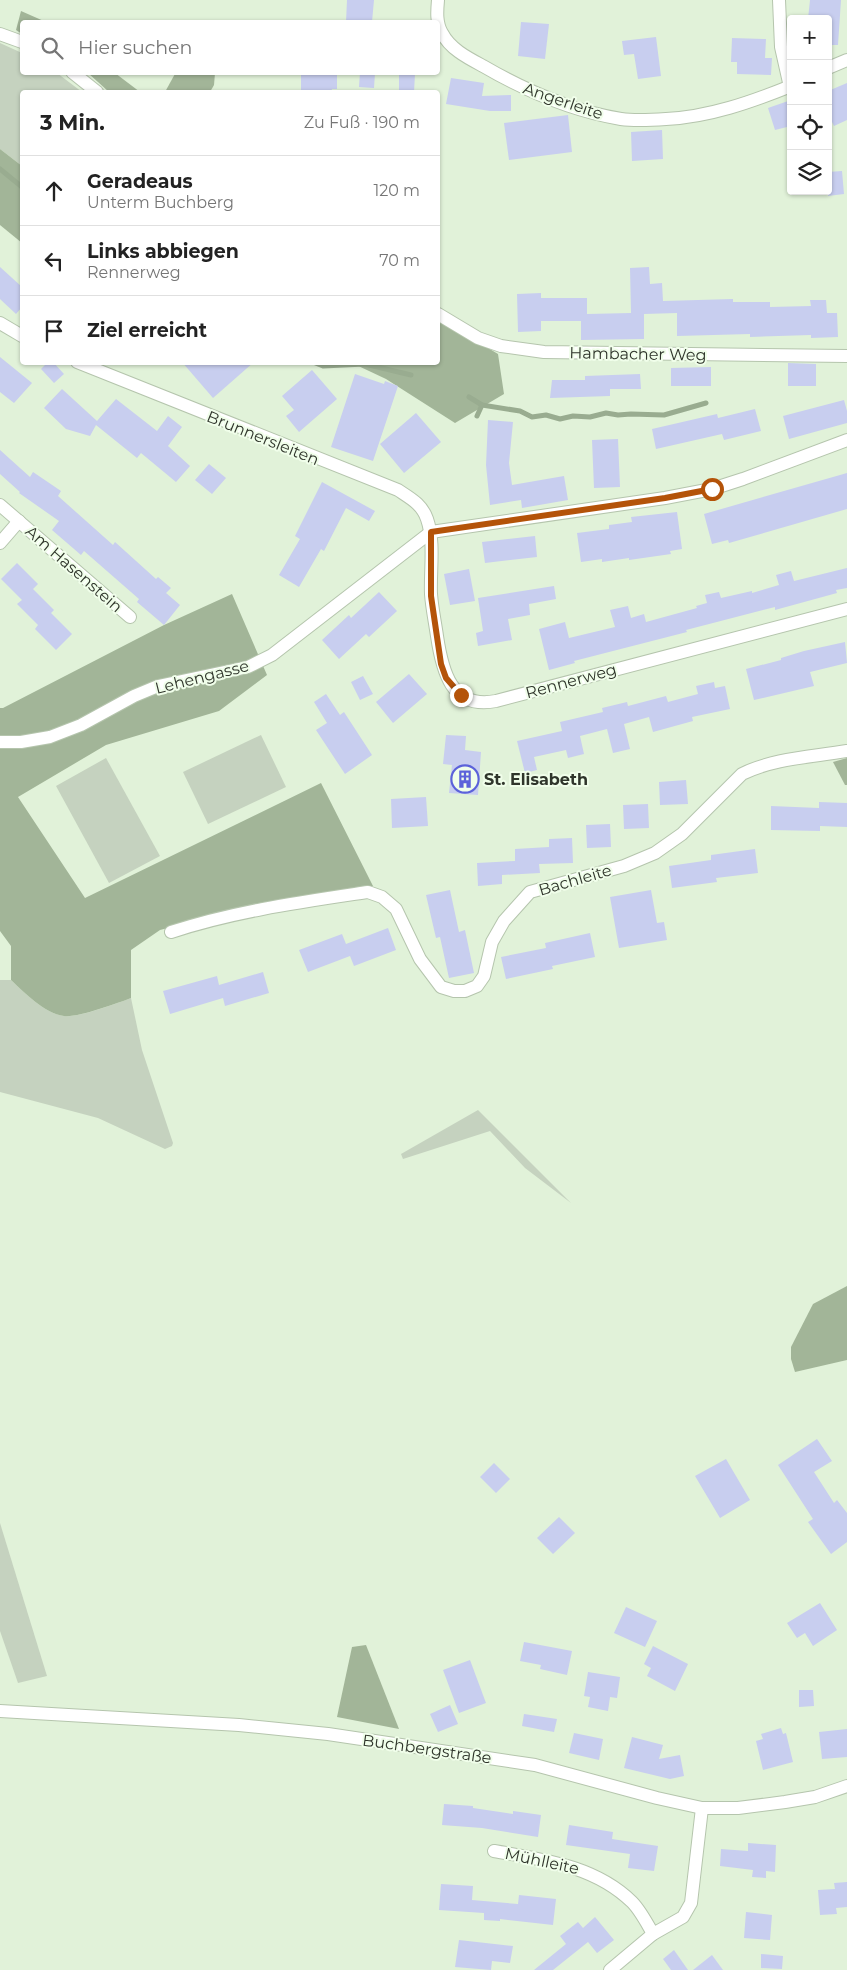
<!DOCTYPE html>
<html lang="de">
<head>
<meta charset="utf-8">
<style>
	:root { --surface:#fff; --page:#f6f6f6; --text:#222; --muted:#767676; --line:#e0e0e0 }
	body { margin:0; font-family:Montserrat,sans-serif; background:var(--page); color:var(--text) }
	.controls { position:absolute; right:15px; top:15px; display:grid; overflow:hidden; border-radius:5px; box-shadow:0 1px 4px #0004 }
	.controls button { width:45px; height:45px; display:grid; place-items:center; padding:0; border:0; border-bottom:1px solid var(--line); background:var(--surface); color:var(--text); font:25px sans-serif }
	.stop { position:absolute; width:15px; height:15px; margin:-11px; border:4px solid #b45309; border-radius:50%; background:#fff }
	.stop.end { background:#b45309; border-color:#fff; box-shadow:0 1px 5px #0008 }
	.list { margin:0; padding:0; list-style:none }
	h2 { display:flex; justify-content:space-between; align-items:center; height:65px; margin:0; padding:0 20px; font-size:21px }
	h2 small { font-size:16px; font-weight:400; color:var(--muted) }
	.list li { display:grid; grid-template-columns:32px 1fr auto; gap:15px; align-items:center; box-sizing:border-box; height:70px; padding:0 20px; border-top:1px solid var(--line) }
	.list b { display:block; font-size:19px; white-space:nowrap }
	.list p { margin:0; font-size:16px; white-space:nowrap; color:var(--muted) }
	.list em { font-size:16px; font-style:normal; color:var(--muted) }
	.icon { flex:none; width:28px; height:28px; fill:none; stroke:currentColor; stroke-width:2; stroke-linecap:round; stroke-linejoin:round }
	.map { position:relative; flex:none; width:847px; height:1970px; overflow:hidden }
	.search { position:absolute; background:var(--surface); box-shadow:0 1px 4px #0004; left:20px; top:20px; width:420px; height:55px; display:flex; align-items:center; gap:12px; box-sizing:border-box; padding:0 18px; border-radius:5px; color:var(--muted); font-size:19px }
	.panel { position:absolute; background:var(--surface); box-shadow:0 1px 4px #0004; left:20px; top:90px; width:420px; height:275px; border-radius:5px }
	.map>svg:first-child { display:block }
	.green { fill:#c5d2bf }
	.forest { fill:#a2b598 }
	.lines { fill:none; stroke-linecap:round; stroke-linejoin:round }
	.stream { stroke:#99ac90; stroke-width:5 }
	.building { fill:#c8ceef }
	.minor-casing { stroke:#b5c5ad; stroke-width:14 }
	.minor { stroke:#fff; stroke-width:12 }
	.route { stroke:#b45309; stroke-width:6 }
	.labels { text-anchor:middle; dominant-baseline:central; stroke-width:4; stroke-linejoin:round; paint-order:stroke }
	.street-label { font-size:16px; fill:#2f352b; stroke:#f0feea }
	.poi-label { font-size:16px; font-weight:bold; fill:#2f352b; stroke:#f0feea; text-anchor:start }
</style>
</head>
<body>
<div class="map">
<svg width="847" height="1970" viewBox="0 0 847 1970">
	<rect width="100%" height="100%" fill="#e1f2d9"/>
	<g class="green">
		<path d="M0,43L22,53V72L57,73L82,92H22V166L0,149Z"/>
		<path d="M261,735L286,787L208,824L183,772Z"/>
		<path d="M106,758L160,856L109,883L56,786Z"/>
		<path d="M0,980H11C25,993 44,1013 64,1016C78,1018 118,1003 131,998L142,1050L173,1143L172,1146L165,1149L98,1118L0,1092Z"/>
		<path d="M478,1110L571,1203L525,1168L490,1131L403,1159L401,1154Z"/>
		<path d="M0,1523L47,1676L18,1683L0,1631Z"/>
	</g>
	<g class="forest">
		<path d="M21,11L46,22H22V34L16,30Z"/>
		<path d="M176,72L215,73L214,85L210,92H165Z"/>
		<path d="M88,73H115L140,92H109Z"/>
		<path d="M0,149L22,166V243L0,225Z"/>
		<path d="M438,318L498,354L504,394L455,423L386,379L352,363L438,362Z"/>
		<path d="M232,594L267,675L219,711L106,745L18,797L85,898L321,783L373,886L246,908L160,930L131,950V998C118,1003 77,1018 64,1016C44,1013 25,993 11,980V946L0,931V708H3L164,625Z"/>
		<path d="M847,758V785H845L833,762Z"/>
		<path d="M847,1286V1360L795,1372L791,1359V1347L813,1304Z"/>
		<path d="M366,1645L399,1729L337,1717L352,1647Z"/>
	</g>
	<g class="lines">
		<g class="stream">
			<path d="M0,169L22,187"/>
			<path d="M313,362L323,366L365,364L411,375"/>
			<path d="M469,397L482,405L520,411L532,417L546,415L560,419L573,416L590,417L606,413L618,415L631,414L664,415L706,403"/>
			<path d="M477,416L482,405"/>
		</g>
	</g>
	<g class="building">
		<path d="M347,0H374L372,22H346Z"/>
		<path d="M810,0H841L838,45H828V19H808Z"/>
		<path d="M521,22L549,24L545,59L518,56Z"/>
		<path d="M656,37L661,76L638,79L634,54L624,55L622,41Z"/>
		<path d="M732,38L766,39L765,58H772L771,75L737,74V62H731Z"/>
		<path d="M301,72H337V89H332L331,92H301Z"/>
		<path d="M360,72L375,73L374,88L359,87Z"/>
		<path d="M399,73L415,74L414,92H399Z"/>
		<path d="M451,78L484,83L482,96L511,95V111H490L446,104Z"/>
		<path d="M847,83V120L834,126L828,114V91Z"/>
		<path d="M791,100V126L775,130L768,108Z"/>
		<path d="M568,115L572,152L509,160L504,123Z"/>
		<path d="M662,130L663,159L632,161L631,132Z"/>
		<path d="M842,171L844,194L828,196V172Z"/>
		<path d="M0,267L22,287V307L16,314L0,299Z"/>
		<path d="M649,267L650,284L662,283L663,301L733,299V302H770V307L811,306L810,300H826L827,313H837L838,337L811,338V335L750,337V334L677,336V313L644,314V339L581,340V321H541V331L518,332L517,294L541,293V298H587V314L631,313L630,268Z"/>
		<path d="M0,357L32,383L14,403L0,392Z"/>
		<path d="M48,362H53L64,374L54,383L41,369Z"/>
		<path d="M182,362H254L213,398Z"/>
		<path d="M788,363L816,364V386H788Z"/>
		<path d="M711,367V386H671V368Z"/>
		<path d="M312,370L337,399L299,432L286,416L294,410L282,396Z"/>
		<path d="M355,374L384,384L385,381L398,386L373,461L331,447Z"/>
		<path d="M640,374L641,389H610V396L550,398L552,380H585V376Z"/>
		<path d="M62,389L97,421L116,399L157,431L168,416L182,427L168,446L190,466L176,482L141,453L137,458L96,425L90,436L66,429L44,408Z"/>
		<path d="M844,400L847,411V423L789,439L783,416Z"/>
		<path d="M755,409L761,431L724,440L722,434L656,449L652,429L717,414L718,418Z"/>
		<path d="M416,413L441,442L404,473L380,444Z"/>
		<path d="M488,420L513,422L509,463L512,485L564,476L568,500L522,508L521,500L490,505L486,465Z"/>
		<path d="M618,439L620,487L594,488L592,440Z"/>
		<path d="M0,450L30,477L33,472L61,491L58,496L113,545L115,542L156,579L158,577L171,588L166,593L180,605L164,625L137,602L139,599L84,551L81,555L52,530L59,521L19,493L20,492L0,474Z"/>
		<path d="M209,464L226,478L212,494L195,480Z"/>
		<path d="M847,473V509L729,543L728,540L712,544L704,514Z"/>
		<path d="M322,482L375,511L369,521L346,508L324,551L321,549L299,587L279,575L300,539L295,536Z"/>
		<path d="M677,512L682,549L670,551L671,554L629,560V558L602,562V559L581,562L577,533L609,529V525L632,522L631,517Z"/>
		<path d="M535,536L537,557L485,563L482,542Z"/>
		<path d="M17,563L38,584L33,589L54,610L51,613L72,634L56,650L35,629L38,625L17,604L22,600L1,579Z"/>
		<path d="M847,568V588L836,590L837,593L775,610V607L686,630L687,632L574,661L575,663L549,670L539,629L565,622L569,638L615,627L610,610L628,606L631,618L644,614L646,622L697,608L696,606L707,603L705,595L719,592L721,598L752,591V593L779,585L776,575L791,571L794,581Z"/>
		<path d="M469,569L475,601L450,605L444,574Z"/>
		<path d="M554,586L556,599L529,604L530,615L508,619L512,640L478,646L476,633L483,631L478,598Z"/>
		<path d="M379,592L397,611L369,637L366,634L339,659L322,640L349,615L351,618Z"/>
		<path d="M845,642L847,663L810,672L814,686L754,700L746,669L781,660V658L804,651Z"/>
		<path d="M409,674L427,694L393,723L376,702Z"/>
		<path d="M363,676L373,694L360,700L351,682Z"/>
		<path d="M714,682L715,688L725,686L730,709L692,717L693,721L653,732L649,717L624,724L630,749L613,753L607,729L580,736L584,754L568,758L566,750L534,757L537,770L525,773L517,741L562,731L560,722L603,712L602,708L627,702L628,706L666,696L668,702L698,694L696,686Z"/>
		<path d="M326,694L340,715L344,712L372,755L345,774L316,730L327,723L314,702Z"/>
		<path d="M446,735L466,736L465,750L481,752L478,795L449,793L452,765L443,764Z"/>
		<path d="M686,780L688,804L660,805L659,782Z"/>
		<path d="M426,797L428,826L392,828L391,799Z"/>
		<path d="M819,802L847,803V827L820,826V831L771,830V806L819,808Z"/>
		<path d="M648,804L649,828L624,829L623,805Z"/>
		<path d="M610,824L611,847L587,848L586,825Z"/>
		<path d="M572,838L573,863L539,864L540,873L502,875V884L478,886L477,863L515,861V849L549,847V839Z"/>
		<path d="M755,849L758,873L716,878L717,882L672,888L669,866L711,860V855Z"/>
		<path d="M450,890L459,932L465,930L474,973L449,978L440,937L436,938L426,895Z"/>
		<path d="M651,890L657,923L664,922L667,940L619,948L610,897Z"/>
		<path d="M388,928L396,950L354,966L350,956L308,972L299,950L342,934L346,944Z"/>
		<path d="M590,933L595,957L552,966L553,969L506,979L501,957L546,948L545,943Z"/>
		<path d="M263,972L269,993L225,1006L223,998L170,1014L163,991L217,976L219,985Z"/>
		<path d="M817,1439L832,1461L814,1472L834,1503L837,1500L847,1513V1542L831,1554L808,1522L813,1519L778,1465Z"/>
		<path d="M726,1459L750,1500L720,1518L695,1476Z"/>
		<path d="M494,1463L510,1479L496,1493L480,1477Z"/>
		<path d="M559,1517L575,1533L553,1554L537,1538Z"/>
		<path d="M820,1603L837,1630L813,1646L805,1633L797,1638L787,1623Z"/>
		<path d="M626,1607L657,1621L645,1647L614,1633Z"/>
		<path d="M524,1642L572,1651L567,1675L540,1669L541,1665L520,1661Z"/>
		<path d="M653,1646L688,1664L675,1691L647,1676L651,1668L644,1664Z"/>
		<path d="M470,1660L486,1703L459,1713L443,1670Z"/>
		<path d="M588,1672L620,1677L617,1698L610,1697L608,1711L588,1707L590,1697L584,1696Z"/>
		<path d="M799,1690H813L814,1706L799,1707Z"/>
		<path d="M450,1705L458,1724L438,1732L430,1714Z"/>
		<path d="M524,1714L557,1719L554,1732L522,1726Z"/>
		<path d="M781,1728L783,1734L786,1733L793,1762L763,1770L756,1741L763,1739L761,1734Z"/>
		<path d="M847,1729V1757L822,1759L819,1732Z"/>
		<path d="M574,1733L603,1739L599,1760L569,1753Z"/>
		<path d="M632,1737L663,1745L659,1759L680,1755L684,1776L670,1779L624,1768Z"/>
		<path d="M444,1804L473,1806V1808L513,1814V1811L541,1815L538,1837L482,1828L442,1825Z"/>
		<path d="M569,1825L613,1832L612,1839L658,1846L654,1871L628,1868L630,1854L566,1845Z"/>
		<path d="M748,1843L776,1845L775,1872L766,1871V1878L752,1877L753,1870L720,1866L721,1849L748,1851Z"/>
		<path d="M847,1882V1907L836,1908L837,1914L820,1915L818,1890L835,1889L834,1883Z"/>
		<path d="M441,1884L473,1886L472,1900L518,1904L519,1895L556,1899L553,1925L500,1919V1921L484,1920V1913L439,1910Z"/>
		<path d="M746,1912L772,1915L770,1940L744,1938Z"/>
		<path d="M595,1917L614,1940L597,1953L588,1942L553,1970H534L566,1944L560,1936L578,1922L583,1928Z"/>
		<path d="M459,1940L513,1946L510,1963L492,1961L491,1970L455,1967Z"/>
		<path d="M674,1950L688,1970H671L663,1959Z"/>
		<path d="M761,1954L783,1956L782,1969L761,1968Z"/>
		<path d="M712,1955L723,1970H693Z"/>
	</g>
	<g class="lines">
		<g class="minor-casing">
			<g id="minor">
				<path d="M438,0C437,11 436,23 442,33C450,49 468,58 483,66C526,91 572,111 621,119C635,121 652,120 666,119C709,117 751,102 791,86"/>
				<path d="M779,0L781,47L790,87"/>
				<path d="M0,34L22,42"/>
				<path d="M828,68L847,60"/>
				<path d="M72,72L97,92"/>
				<path d="M438,314L478,338L501,346L544,352L847,356"/>
				<path d="M0,323L22,336"/>
				<path d="M77,362L398,490C410,498 422,504 427,519C435,542 430,570 431,594C432,608 435,622 437,636C442,670 451,710 496,701L847,609"/>
				<path d="M0,505L130,617"/>
				<path d="M0,543L19,521"/>
				<path d="M0,742H21L50,737L81,725L134,696L158,686L248,667L272,655L431,532L665,498L712,489L743,479L847,440"/>
				<path d="M171,932C235,911 301,902 368,892L382,897L396,909L420,959L441,987L454,991H465L477,986L484,976L492,942L504,921L530,892L624,866L655,853L682,834L742,774C774,758 813,757 847,751"/>
				<path d="M0,1711L239,1725L328,1734L535,1765L657,1798L702,1808H738L785,1802L815,1797L847,1786"/>
				<path d="M494,1851C543,1860 594,1865 632,1902C640,1910 647,1923 653,1934"/>
				<path d="M610,1970L653,1934L683,1917L691,1903L702,1808"/>
			</g>
		</g>
		<use href="#minor" class="minor"/>
	</g>
	<g class="lines">
		<path class="route" d="M461,695L446,678L441,664L431,596V532L665,498L712,489"/>
	</g>
	<defs>
		<g id="building-ring" transform="scale(1.4375)"><circle r="9.5" fill="#f0feea" stroke="#5c62da" stroke-width="1.5"/><path d="M-4-6H4V6H1V3H-1V6H-4ZM-2.5-4.3h1.7v1.8h-1.7ZM.8-4.3h1.7v1.8H.8ZM-2.5-1h1.7V.8h-1.7ZM.8-1h1.7V.8H.8Z" fill="#5c62da"/></g>
	</defs>
	<g fill-rule="evenodd">
		<use href="#building-ring" x="465" y="779"/>
	</g>
	<g class="labels">
		<g class="street-label">
			<text transform="translate(563 101) rotate(19)">Angerleite</text>
			<text transform="translate(638 354) rotate(1)">Hambacher Weg</text>
			<text transform="translate(263 438) rotate(22)">Brunnersleiten</text>
			<text transform="translate(74 569) rotate(41)">Am Hasenstein</text>
			<text transform="translate(202 677) rotate(-14)">Lehengasse</text>
			<text transform="translate(571 681) rotate(-15)">Rennerweg</text>
			<text transform="translate(575 880) rotate(-16)">Bachleite</text>
			<text transform="translate(427 1749) rotate(8)">Buchbergstraße</text>
			<text transform="translate(542 1861) rotate(12)">Mühlleite</text>
		</g>
		<g class="poi-label">
			<text x="484" y="779">St. Elisabeth</text>
		</g>
	</g>
</svg>
<div class="controls">
<button>+</button>
<button>−</button>
<button><svg class="icon" aria-label="locate" viewBox="0 0 24 24"><circle cx="12" cy="12" r="6"/><path d="M12 2v4M12 18v4M2 12h4M18 12h4"/></svg></button>
<button><svg class="icon" aria-label="layers" viewBox="0 0 24 24"><path d="M12 4l9 5-9 5-9-5zM3 14l9 5 9-5"/></svg></button>
</div>
<div class="stop" style="left:712px;top:489px"></div>
<div class="stop end" style="left:461px;top:695px"></div>
<div class="search"><svg class="icon" aria-label="search" viewBox="0 0 24 24"><circle cx="10" cy="10" r="6"/><path d="M15 15l6 6"/></svg>Hier suchen</div>
<section class="panel">
<h2>3 Min.<small>Zu Fuß · 190 m</small></h2>
<ul class="list">
<li><svg class="icon" aria-label="ahead" viewBox="0 0 24 24"><path d="M12 20V5M6 11l6-6 6 6"/></svg><div><b>Geradeaus</b><p>Unterm Buchberg</p></div><em>120 m</em></li>
<li><svg class="icon" aria-label="left" viewBox="0 0 24 24"><path d="M17 20v-9H6M10 6l-5 5 5 5"/></svg><div><b>Links abbiegen</b><p>Rennerweg</p></div><em>70 m</em></li>
<li><svg class="icon" aria-label="arrive" viewBox="0 0 24 24"><path d="M6 21V4h12l-3 4 3 4H6"/></svg><div><b>Ziel erreicht</b></div></li>
</ul>
</section>
</div>
</body>
</html>
